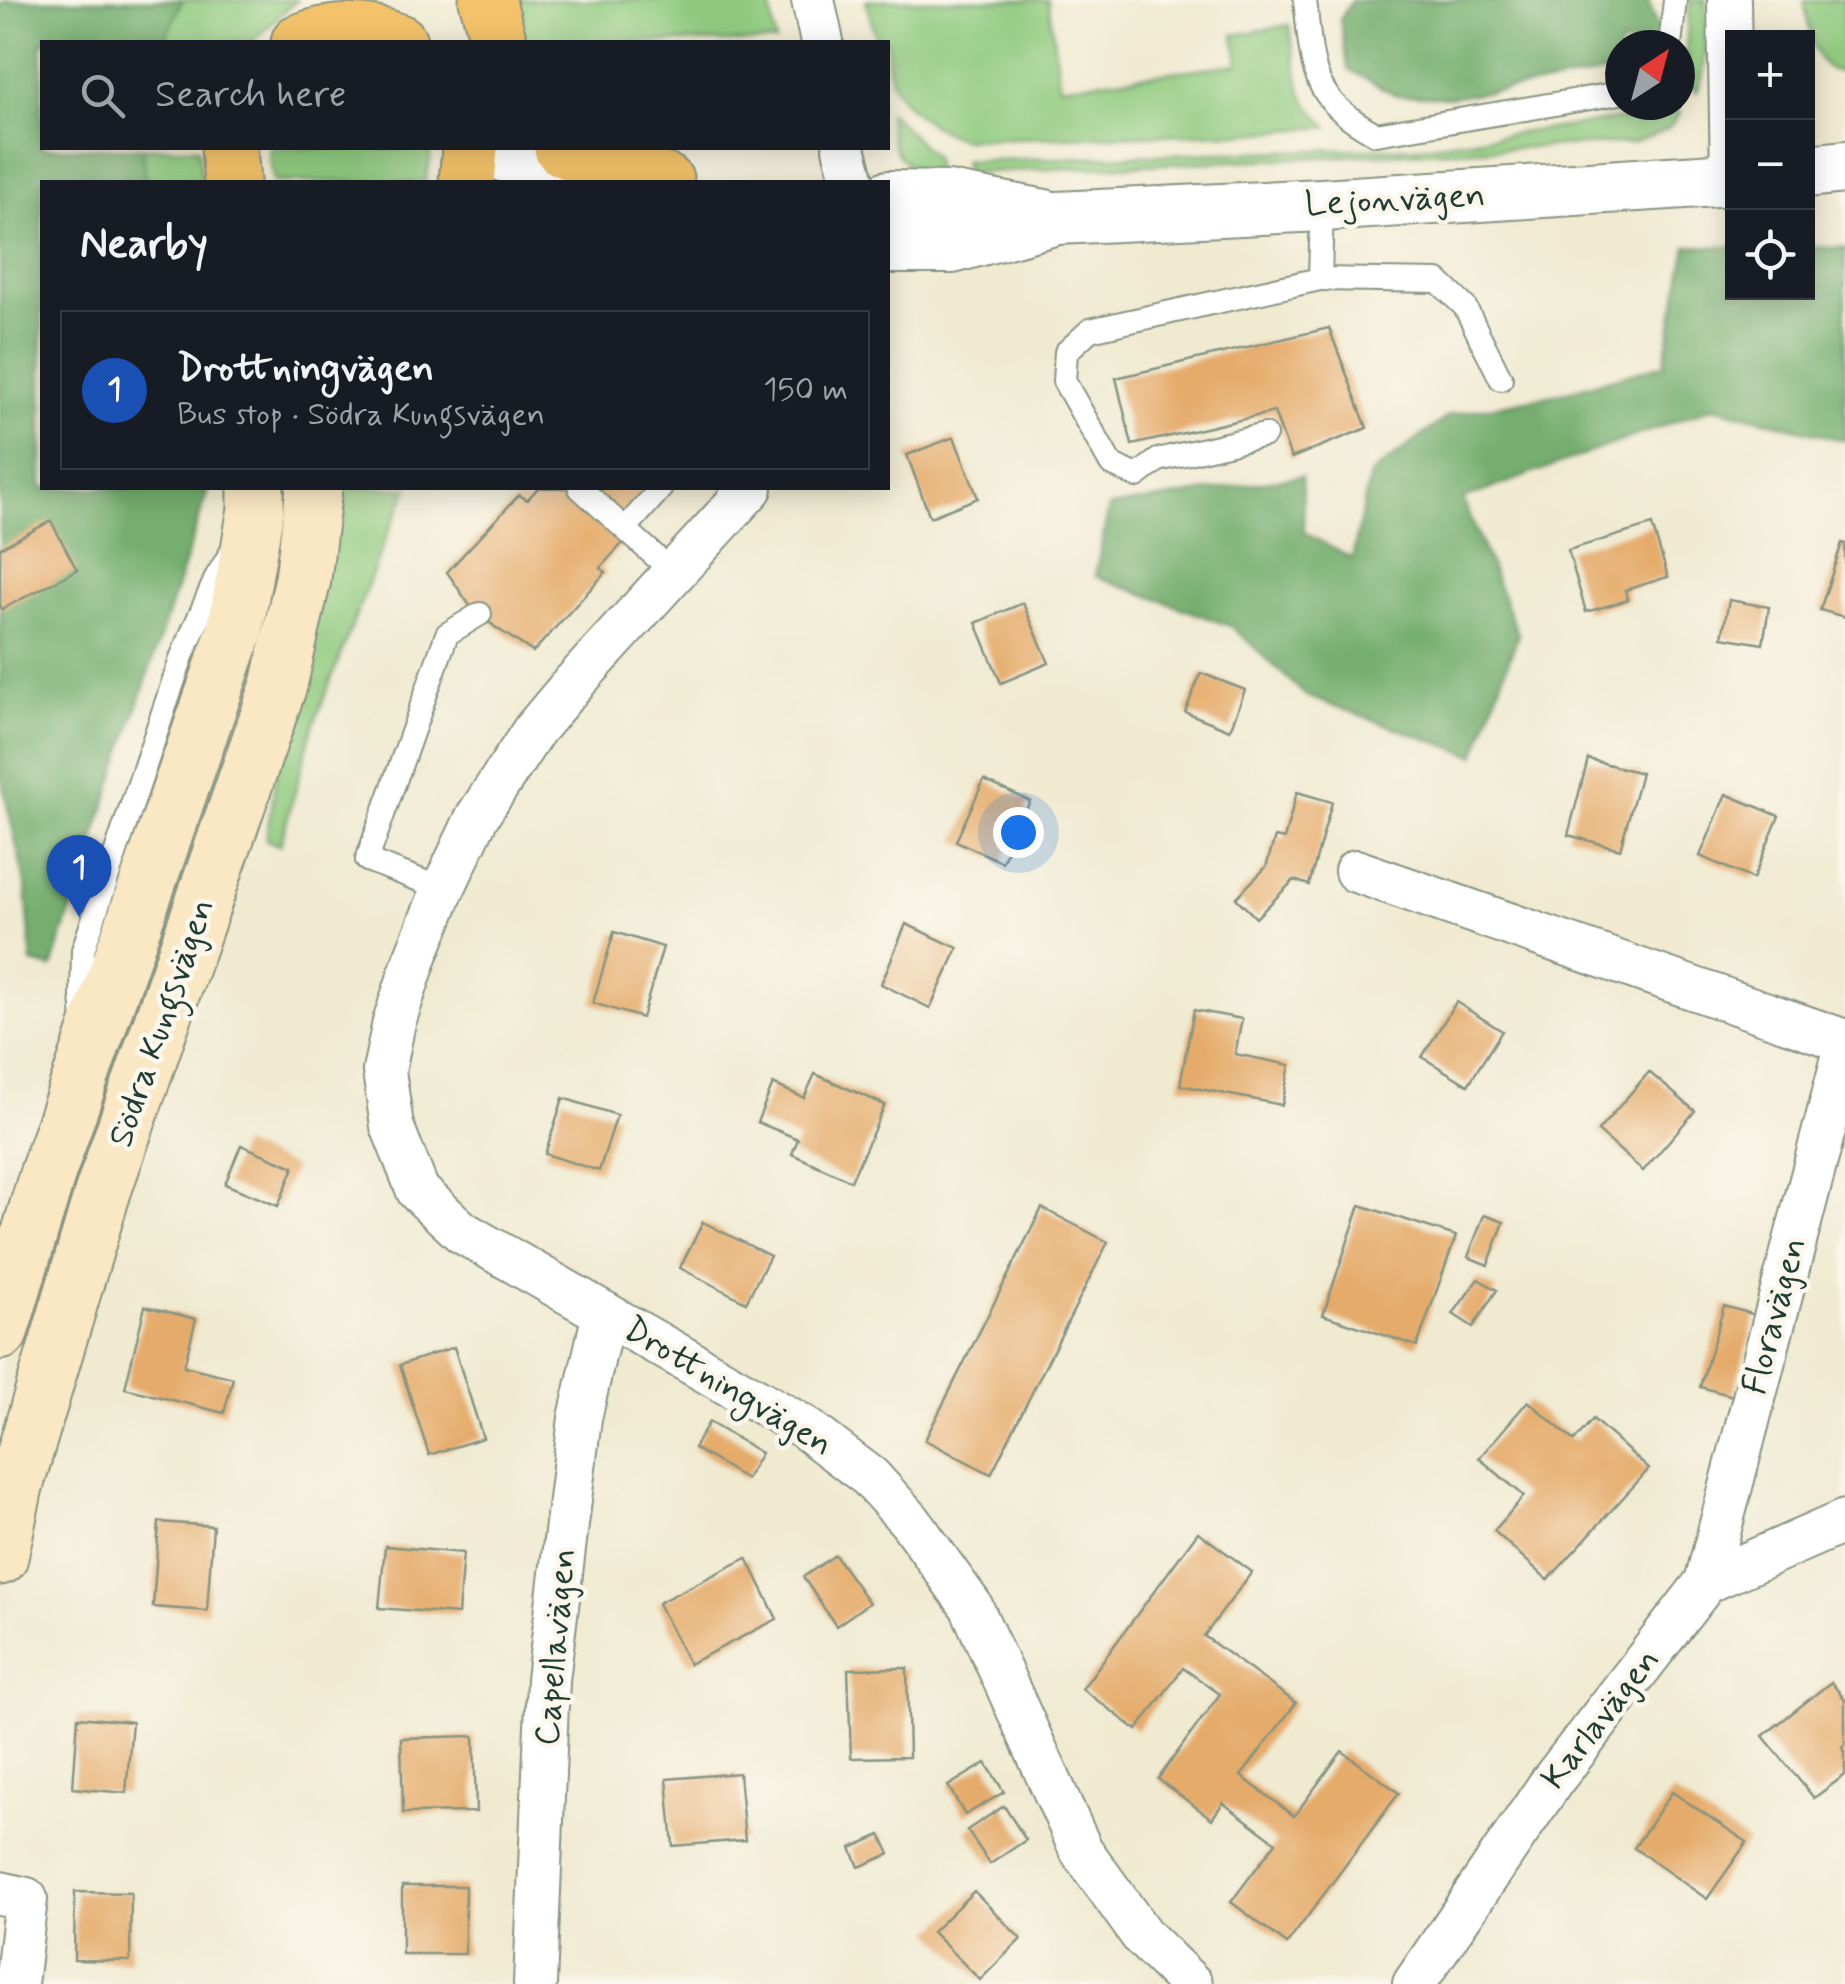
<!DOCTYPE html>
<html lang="en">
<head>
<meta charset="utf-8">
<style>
	:root { --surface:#171b24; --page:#20242c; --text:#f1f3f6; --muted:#9ea1a6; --line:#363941; --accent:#8c9099 }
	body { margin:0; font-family:Mynerve,sans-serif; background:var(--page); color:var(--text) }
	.controls { position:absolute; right:30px; top:30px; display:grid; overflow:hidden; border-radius:0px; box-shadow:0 5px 25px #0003 }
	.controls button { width:90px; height:90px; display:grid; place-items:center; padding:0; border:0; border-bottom:2px solid var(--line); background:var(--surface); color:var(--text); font:50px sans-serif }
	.compass { position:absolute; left:1605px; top:30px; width:90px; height:90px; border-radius:50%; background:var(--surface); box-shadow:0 5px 25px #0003; rotate:36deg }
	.you { position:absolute; left:1018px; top:832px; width:35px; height:35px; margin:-25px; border:8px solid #fff; border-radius:50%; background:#1a73e8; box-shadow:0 0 0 15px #1a73e833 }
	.badge { display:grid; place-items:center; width:65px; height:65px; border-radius:50%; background:var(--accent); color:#fff; font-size:32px; font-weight:700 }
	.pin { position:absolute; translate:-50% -82px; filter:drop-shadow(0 2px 5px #0008) }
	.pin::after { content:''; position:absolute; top:52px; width:35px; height:30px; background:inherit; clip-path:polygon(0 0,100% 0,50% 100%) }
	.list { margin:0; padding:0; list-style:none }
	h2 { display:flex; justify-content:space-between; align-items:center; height:130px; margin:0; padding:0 40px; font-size:42px }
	h2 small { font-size:32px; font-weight:400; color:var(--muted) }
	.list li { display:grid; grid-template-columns:65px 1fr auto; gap:30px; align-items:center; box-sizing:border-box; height:160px; margin:0 20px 20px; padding:0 20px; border:2px solid var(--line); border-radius:0px }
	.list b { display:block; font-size:38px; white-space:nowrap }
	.list p { margin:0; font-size:32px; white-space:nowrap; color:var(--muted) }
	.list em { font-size:32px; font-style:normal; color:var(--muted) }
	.icon { flex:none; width:55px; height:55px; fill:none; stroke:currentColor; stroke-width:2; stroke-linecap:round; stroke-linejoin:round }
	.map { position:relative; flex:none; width:1845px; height:1984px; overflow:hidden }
	.search { position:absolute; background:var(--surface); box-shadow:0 5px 25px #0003; left:40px; top:40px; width:850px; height:110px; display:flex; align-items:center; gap:25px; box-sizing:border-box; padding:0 35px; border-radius:0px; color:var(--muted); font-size:38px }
	.panel { position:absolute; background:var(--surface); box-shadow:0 5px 25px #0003; left:40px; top:180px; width:850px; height:310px; border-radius:0px }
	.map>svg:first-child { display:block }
	.green { fill:#90ca7f; stroke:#58845a; stroke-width:2.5 }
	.forest { fill:#74ae6e; stroke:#4a7651; stroke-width:2.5 }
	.building { fill:#e5ab6b }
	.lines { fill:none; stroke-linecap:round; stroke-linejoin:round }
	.service-casing { stroke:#889482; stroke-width:26 }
	.minor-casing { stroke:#889482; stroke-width:46 }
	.tertiary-casing { stroke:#889482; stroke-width:56 }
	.secondary-casing { stroke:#889482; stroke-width:59 }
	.primary-casing { stroke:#889482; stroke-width:59 }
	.service { stroke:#fff; stroke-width:22 }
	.minor { stroke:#fff; stroke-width:42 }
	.tertiary { stroke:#fff; stroke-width:52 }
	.secondary { stroke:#fae7c3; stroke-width:55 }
	.primary { stroke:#f3c26a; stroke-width:55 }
	.labels { text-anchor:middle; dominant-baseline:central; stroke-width:9; stroke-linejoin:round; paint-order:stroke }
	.street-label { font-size:35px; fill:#1f3d34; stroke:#fbf7ec }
</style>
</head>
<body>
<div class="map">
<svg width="1845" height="1984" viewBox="0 0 1845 1984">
	<rect width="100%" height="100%" fill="#fbf7ec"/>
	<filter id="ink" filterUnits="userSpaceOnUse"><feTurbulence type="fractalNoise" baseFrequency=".01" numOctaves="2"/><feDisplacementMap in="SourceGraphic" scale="20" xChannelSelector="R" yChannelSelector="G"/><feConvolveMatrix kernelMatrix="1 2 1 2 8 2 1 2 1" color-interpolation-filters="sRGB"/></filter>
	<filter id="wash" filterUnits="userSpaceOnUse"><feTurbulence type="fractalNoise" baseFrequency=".0048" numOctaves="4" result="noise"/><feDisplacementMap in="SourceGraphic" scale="40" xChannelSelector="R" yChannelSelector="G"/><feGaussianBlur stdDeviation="2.25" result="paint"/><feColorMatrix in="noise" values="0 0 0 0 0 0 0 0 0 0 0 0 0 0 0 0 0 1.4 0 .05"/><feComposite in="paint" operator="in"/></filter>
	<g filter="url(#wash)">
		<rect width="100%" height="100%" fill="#f0ead1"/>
		<g class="green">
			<path d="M182,0H297L252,42H164Z"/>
			<path d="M510,0H769L776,42H520Z"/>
			<path d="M866,0H1048L1060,86L1238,64L1234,35L1289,25L1301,92L1311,108L1328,127L1246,133L962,139C932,128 892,103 888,67C886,59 888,51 888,42H877Z"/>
			<path d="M1690,0H1706C1705,30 1710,64 1697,92L1687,83L1684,74Z"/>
			<path d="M1804,0H1844L1845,71C1811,76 1809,24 1804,0Z"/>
			<path d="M1662,105H1671L1680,113L1668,129L1632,143L966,173L963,161L1416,147L1630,118Z"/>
			<path d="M888,113L891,114L934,157L936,174C900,171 888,146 888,113Z"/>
			<path d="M142,148H198L202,182H146Z"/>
			<path d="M270,148H430V161L425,182H274L269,158Z"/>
			<path d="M338,488H409L389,530L313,726L280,845L266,840L278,762Z"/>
		</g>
		<g class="forest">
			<path d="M7,0H182L164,42H42V148H142L146,182H42V488H206L207,494L52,968L32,963L26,887L0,773V4Z"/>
			<path d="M1352,0H1648L1661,34L1656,45H1620V70L1555,83L1449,97L1396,95L1348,69L1340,20Z"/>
			<path d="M1687,246L1732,247V292H1808V247L1845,248V441L1714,407L1463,499L1518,634L1475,756L1306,696L1233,627L1095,576L1109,507L1302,476L1304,532L1352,559L1370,475L1450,415L1553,395L1664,364Z"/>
		</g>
		<g id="blocks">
			<g class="building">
				<path d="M1329,328L1367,428L1291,458L1274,412L1132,445L1116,378Z"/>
				<path d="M954,437L978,498L930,517L907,455Z"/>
				<path d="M538,488H673L600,568L606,572L533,652L495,627L470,606L447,572L519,495L527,500Z"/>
				<path d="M51,521L77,570L2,609L0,606V548Z"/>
				<path d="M1652,525L1668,577L1625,590L1628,600L1586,612L1568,550Z"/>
				<path d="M1842,543L1845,544V617L1820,610Z"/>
				<path d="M1729,600L1769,607L1763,644L1722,637Z"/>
				<path d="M1023,603L1049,663L1001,683L976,623Z"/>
				<path d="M1201,673L1245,690L1230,730L1185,712Z"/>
				<path d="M1588,759L1641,773L1620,849L1568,835Z"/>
				<path d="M984,780L1030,801L1002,862L956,841Z"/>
				<path d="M1297,792L1332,802L1309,885L1294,880L1256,918L1236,898L1266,867L1275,837L1284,839Z"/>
				<path d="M1726,794L1779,816L1753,879L1700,856Z"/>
				<path d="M906,924L958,948L930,1008L881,984Z"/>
				<path d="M614,932L663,947L642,1018L593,1003Z"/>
				<path d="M1456,1002L1502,1031L1468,1085L1422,1057Z"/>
				<path d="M1194,1010L1242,1019L1235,1054L1290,1065L1282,1105L1180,1085Z"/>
				<path d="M1649,1072L1695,1111L1643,1171L1598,1131Z"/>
				<path d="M815,1074L885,1105L851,1181L792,1154L798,1139L757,1122L773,1084L804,1098Z"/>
				<path d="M563,1098L617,1115L599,1171L545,1154Z"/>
				<path d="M241,1145L294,1167L278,1206L225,1184Z"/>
				<path d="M1360,1205L1456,1236L1417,1346L1323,1315Z"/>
				<path d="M1042,1208L1108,1242L991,1474L925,1440Z"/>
				<path d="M1484,1215L1504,1222L1488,1265L1468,1257Z"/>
				<path d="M703,1222L770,1256L746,1302L680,1268Z"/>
				<path d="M1478,1279L1497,1290L1473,1327L1453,1314Z"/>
				<path d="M145,1306L196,1319L184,1366L233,1378L224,1413L125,1388Z"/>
				<path d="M1724,1306L1756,1315L1733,1396L1700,1387Z"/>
				<path d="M454,1347L483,1438L429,1455L400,1365Z"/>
				<path d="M1528,1401L1574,1441L1593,1419L1649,1469L1548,1580L1494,1531L1524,1496L1479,1458Z"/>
				<path d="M709,1422L761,1453L746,1479L694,1448Z"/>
				<path d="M159,1522L213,1526L207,1611L153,1607Z"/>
				<path d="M1198,1532L1252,1572L1204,1636L1296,1703L1241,1776L1294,1816L1342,1751L1399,1793L1287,1944L1231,1902L1276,1842L1223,1803L1212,1819L1158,1779L1220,1694L1183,1668L1137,1730L1082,1689Z"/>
				<path d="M385,1546L463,1553L458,1614L379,1608Z"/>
				<path d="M835,1555L869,1603L836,1626L803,1577Z"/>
				<path d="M747,1558L777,1619L689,1664L658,1603Z"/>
				<path d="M907,1668L909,1757L851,1758L848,1669Z"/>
				<path d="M1831,1682L1845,1700V1745L1842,1748L1845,1752V1775L1814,1798L1763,1736Z"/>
				<path d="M78,1717L132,1722L126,1793L73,1788Z"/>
				<path d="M474,1736L476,1812L403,1813L401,1738Z"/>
				<path d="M986,1763L1004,1792L965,1815L948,1786Z"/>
				<path d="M739,1773L745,1840L673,1846L667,1779Z"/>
				<path d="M1672,1792L1747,1842L1707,1899L1634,1848Z"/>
				<path d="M1004,1806L1026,1840L990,1864L967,1830Z"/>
				<path d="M881,1835L890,1854L859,1867L851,1848Z"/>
				<rect x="402" y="1886" width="63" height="68"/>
				<path d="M974,1891L1021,1939L980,1980L932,1932Z"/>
				<path d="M75,1892L131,1893L130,1961L74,1960Z"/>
			</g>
		</g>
	</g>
	<g filter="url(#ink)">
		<use href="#blocks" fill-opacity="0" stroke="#889482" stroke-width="2.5"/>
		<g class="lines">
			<g class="service-casing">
				<g id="service">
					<path d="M1305,0C1313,69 1309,98 1376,134L1620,93"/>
					<path d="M1670,45L1675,0"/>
					<path d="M1320,279L1438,281L1465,307L1501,379"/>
					<path d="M1265,435L1158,460L1137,476L1111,464L1064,381L1066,352L1090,330L1320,279L1322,205"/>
					<path d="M580,488L625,529"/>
					<path d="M661,488L625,529L674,573"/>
					<path d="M443,889L367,860L447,634L480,614"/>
					<path d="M84,1022L82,995L83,950L182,656L217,576L232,551"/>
				</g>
			</g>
			<g class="minor-casing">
				<g id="minor">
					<path d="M813,0L822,42"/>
					<path d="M1729,0L1732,177"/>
					<path d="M844,148L853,182"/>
					<path d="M751,488L570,687L534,730L477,817L443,889L416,956L394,1022L384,1071L392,1126L418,1191L462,1232L804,1427L870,1477L910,1521L971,1606L1081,1850L1143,1937L1191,1984"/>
					<path d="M1356,871L1845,1041"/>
					<path d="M1706,1582L1845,1050"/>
					<path d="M0,1893L26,1899L16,1984"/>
					<path d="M535,1984L548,1680L580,1418L604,1313"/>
					<path d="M1414,1984L1552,1781L1706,1582L1845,1521"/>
				</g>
			</g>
			<g class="tertiary-casing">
				<g id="tertiary">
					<path d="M493,148C529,173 576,181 620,182"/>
					<path d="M1808,171L1845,167"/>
					<path d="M888,197L948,198L1045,216"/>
					<path d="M888,247H952L1057,218L1322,205L1732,179"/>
				</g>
			</g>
			<g class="secondary-casing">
				<g id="secondary">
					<path d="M0,1332L48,1172L235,631L256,509V488"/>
					<path d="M0,1557L15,1486L103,1191L279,685L303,579L314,488"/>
				</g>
			</g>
			<g class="primary-casing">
				<g id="primary">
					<path d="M487,0L499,42"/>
					<path d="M299,42C333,29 366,29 399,42"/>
					<path d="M229,148L232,182"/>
					<path d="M562,148L598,165L666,182"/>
					<path d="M467,182L470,148"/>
				</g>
			</g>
			<use href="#service" class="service"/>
			<use href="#minor" class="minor"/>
			<use href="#tertiary" class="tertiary"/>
			<use href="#secondary" class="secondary"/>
			<use href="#primary" class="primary"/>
		</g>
	</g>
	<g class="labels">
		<g class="street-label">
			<text transform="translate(1395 200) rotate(-3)">Lejonvägen</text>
			<text transform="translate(162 1023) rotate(-71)">Södra Kungsvägen</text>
			<text transform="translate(1775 1316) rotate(-75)">Floravägen</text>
			<text transform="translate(728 1387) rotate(31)">Drottningvägen</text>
			<text transform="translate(556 1647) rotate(-85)">Capellavägen</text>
			<text transform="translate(1601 1719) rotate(-52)">Karlavägen</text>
		</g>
	</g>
</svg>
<div class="controls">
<button>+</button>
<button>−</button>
<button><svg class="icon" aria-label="locate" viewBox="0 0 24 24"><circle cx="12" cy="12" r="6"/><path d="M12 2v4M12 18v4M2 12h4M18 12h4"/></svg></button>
</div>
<svg class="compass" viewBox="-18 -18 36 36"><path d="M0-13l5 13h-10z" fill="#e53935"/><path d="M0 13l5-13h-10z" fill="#9ea1a6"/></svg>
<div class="you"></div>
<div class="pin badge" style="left:79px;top:917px;background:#1a4fb4">1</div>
<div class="search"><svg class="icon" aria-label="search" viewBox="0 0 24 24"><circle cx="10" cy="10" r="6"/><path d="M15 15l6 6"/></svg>Search here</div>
<section class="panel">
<h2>Nearby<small></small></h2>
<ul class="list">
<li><span class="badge" style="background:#1a4fb4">1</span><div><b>Drottningvägen</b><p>Bus stop · Södra Kungsvägen</p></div><em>150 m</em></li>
</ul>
</section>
</div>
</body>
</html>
